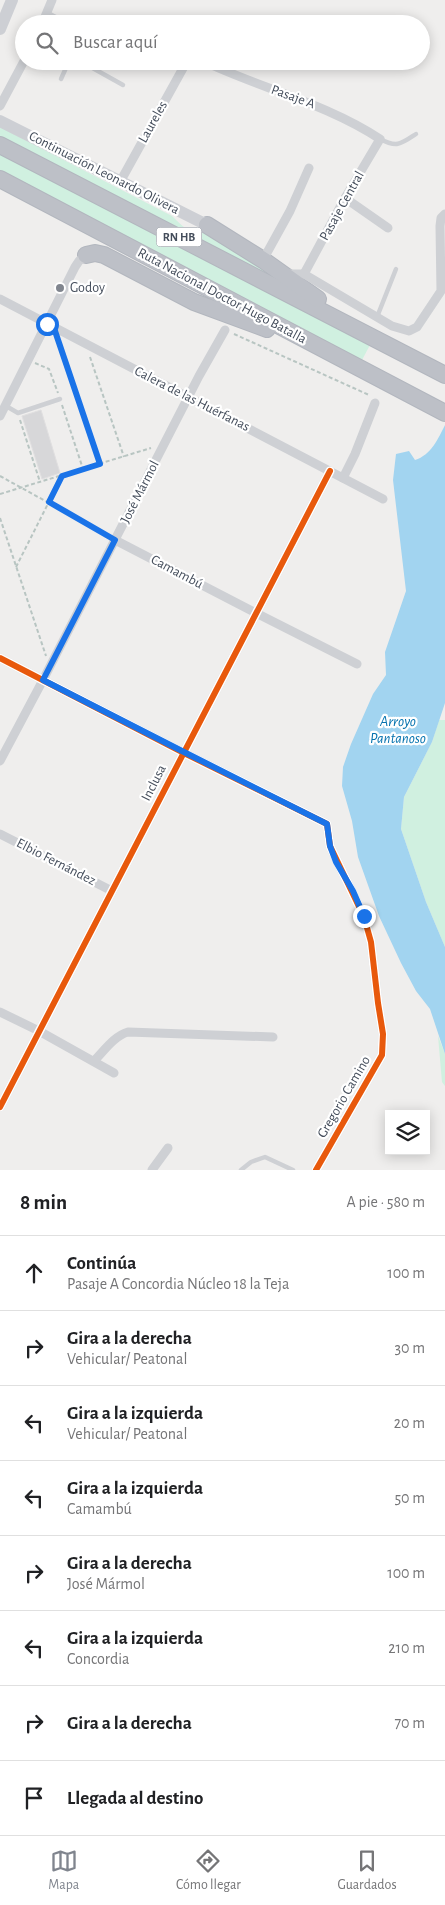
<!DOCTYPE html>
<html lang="es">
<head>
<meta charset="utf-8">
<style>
	:root { --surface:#fff; --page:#f2f2f2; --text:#202124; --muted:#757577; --line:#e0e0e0; --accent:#80858e }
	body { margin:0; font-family:"Alegreya Sans",sans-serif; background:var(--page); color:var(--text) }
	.controls { position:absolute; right:15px; bottom:15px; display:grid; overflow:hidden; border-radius:0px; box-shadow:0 2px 12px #0003 }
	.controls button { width:45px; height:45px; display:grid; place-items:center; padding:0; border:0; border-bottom:1px solid var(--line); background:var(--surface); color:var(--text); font:25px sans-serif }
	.stop { position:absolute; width:15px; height:15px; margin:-11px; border:4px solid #1a73e8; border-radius:50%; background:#fff }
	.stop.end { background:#1a73e8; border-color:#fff; box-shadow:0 1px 5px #0008 }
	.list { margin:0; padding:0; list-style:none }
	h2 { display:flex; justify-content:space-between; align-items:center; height:65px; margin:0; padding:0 20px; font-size:21px }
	h2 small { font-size:16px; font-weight:400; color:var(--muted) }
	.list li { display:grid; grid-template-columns:32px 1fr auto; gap:15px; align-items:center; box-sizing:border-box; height:75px; padding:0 20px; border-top:1px solid var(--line) }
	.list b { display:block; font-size:19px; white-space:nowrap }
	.list p { margin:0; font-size:16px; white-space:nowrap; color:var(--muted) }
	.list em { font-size:16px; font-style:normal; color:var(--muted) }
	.icon { flex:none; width:28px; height:28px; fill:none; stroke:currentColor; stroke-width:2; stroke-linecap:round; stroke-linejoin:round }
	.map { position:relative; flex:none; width:445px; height:1170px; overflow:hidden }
	.search { position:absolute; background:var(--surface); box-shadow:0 2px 12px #0003; left:15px; right:15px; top:15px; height:55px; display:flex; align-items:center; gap:12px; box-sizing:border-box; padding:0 18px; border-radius:28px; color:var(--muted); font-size:19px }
	.sheet { height:665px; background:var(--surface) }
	nav { display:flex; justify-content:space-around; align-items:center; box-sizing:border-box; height:70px; border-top:1px solid var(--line); background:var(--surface); font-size:14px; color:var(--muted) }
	nav a { display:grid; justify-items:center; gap:2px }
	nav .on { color:var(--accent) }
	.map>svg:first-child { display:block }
	.green { fill:#d0f0e0 }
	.water { fill:#a2d4f0 }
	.building { fill:#d7d7d9; stroke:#e0dfe0 }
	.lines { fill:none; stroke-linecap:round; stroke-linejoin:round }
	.highway-casing { stroke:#b2b6be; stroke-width:18 }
	.path { stroke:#b8c5c2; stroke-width:2; stroke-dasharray:4 2.5; stroke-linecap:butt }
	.lane { stroke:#ced0d4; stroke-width:4.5 }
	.street { stroke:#ced0d4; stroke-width:9 }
	.secondary { stroke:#cdcfd4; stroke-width:12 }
	.highway { stroke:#bdc0c7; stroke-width:16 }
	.cycleway-casing { stroke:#fff; stroke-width:9 }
	.cycleway { stroke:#e8590c; stroke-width:6 }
	.route { stroke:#1a73e8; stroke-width:6 }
	.poi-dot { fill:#80858e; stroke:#fff; stroke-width:2 }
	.labels { text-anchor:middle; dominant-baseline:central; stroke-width:4.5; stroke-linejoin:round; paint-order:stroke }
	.shield { fill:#fff; stroke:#7c828c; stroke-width:1 }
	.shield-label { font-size:12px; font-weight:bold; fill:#444d5b }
	.street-label { font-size:14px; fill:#444d5b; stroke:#fff }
	.poi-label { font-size:14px; fill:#444d5b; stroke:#fff; text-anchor:start }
	.water-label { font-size:15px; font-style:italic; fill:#0472ae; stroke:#fff }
</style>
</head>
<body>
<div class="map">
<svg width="445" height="1170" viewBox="0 0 445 1170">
	<rect width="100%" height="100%" fill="#efeeed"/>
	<g class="green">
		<path d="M0,127L172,216C180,224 189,233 200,235L206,230L299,292L0,137Z"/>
		<path d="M0,152L370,345L362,360L0,171Z"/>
		<path d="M439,720H445V947L426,902L401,829L404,797L432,742Z"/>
		<path d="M438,1036L445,1054V1086L442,1082Z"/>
	</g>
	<path class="water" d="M445,425V703L432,742L404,797L401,829L426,902L445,947V1054L430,1009L416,991L401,963L379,916L358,857L352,821L342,786L343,767L351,744L373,694L386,675L385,652L406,591L393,480L396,454L409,451L415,460C431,455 438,439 445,425Z"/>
	<path class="building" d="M41,410L60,473L42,479L22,416Z"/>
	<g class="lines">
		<g class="highway-casing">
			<g id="highway">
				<path d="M0,145L445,375"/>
				<path d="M0,179L445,413"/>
				<path d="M207,225L263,260L318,299"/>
				<path d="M86,255L95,253L104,255L194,302L267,329"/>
			</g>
		</g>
		<g class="path">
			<path d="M234,334L369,395"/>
			<path d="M57,339L100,464"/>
			<path d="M90,357L124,457"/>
			<path d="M35,363L49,369L58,393"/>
			<path d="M62,405L83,469"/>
			<path d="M20,420L40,482"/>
			<path d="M0,476L107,535"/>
			<path d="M0,494L151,448"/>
			<path d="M0,518L46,656"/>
			<path d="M16,567L62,476"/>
		</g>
		<g class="lane">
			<path d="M46,12L69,24"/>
			<path d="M75,24C84,19 89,20 99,24"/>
			<path d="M80,61L123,85"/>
			<path d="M61,79L69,61"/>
			<path d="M380,139C397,148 401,144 416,134"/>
			<path d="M377,317L396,269"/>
			<path d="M6,406L18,413L60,399"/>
			<path d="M241,1170L251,1162L265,1157L293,1170"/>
		</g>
		<g class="street">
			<path d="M42,24L52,0"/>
			<path d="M203,61C262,89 325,103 380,139L345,198L304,274"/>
			<path d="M0,106L24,61"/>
			<path d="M120,182L187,61"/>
			<path d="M345,198L388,228"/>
			<path d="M263,260L290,211L309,168"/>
			<path d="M285,274H304L392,326L409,331L417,327L441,291L440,226L441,218L445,214"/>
			<path d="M0,299L383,499"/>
			<path d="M0,416L75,267L79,261L86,255"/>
			<path d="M343,478L355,454L375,403"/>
			<path d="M115,540L256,613L357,664"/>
			<path d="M0,658L184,753L327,824L330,846L364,917L371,942L378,1003L383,1034L382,1055L316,1170"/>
			<path d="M0,761L43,680L199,376L225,330"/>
			<path d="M0,834L112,891"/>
			<path d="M0,1012L39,1031L114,1073"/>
			<path d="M94,1061C104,1051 114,1036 128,1032L273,1037"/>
			<path d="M0,1107L330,471"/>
			<path d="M152,1170L168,1148"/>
		</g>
		<g class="secondary">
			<path d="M0,29L12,0"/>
			<path d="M0,121L207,225"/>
		</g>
		<use href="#highway" class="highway"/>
		<g class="cycleway-casing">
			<g id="cycleway">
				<path d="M0,658L184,753L327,824L330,846L364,917L371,942L378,1003L383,1034L382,1055L316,1170"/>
				<path d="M0,1107L330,471"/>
			</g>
		</g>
		<use href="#cycleway" class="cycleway"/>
	</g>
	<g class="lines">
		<path class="route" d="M47,324L54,328L100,464L62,476L49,502L115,540L43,680L184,752L327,824L330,846L336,862L353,891L364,916"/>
	</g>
	<circle class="poi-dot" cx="60" cy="288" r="5"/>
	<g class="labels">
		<rect class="shield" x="156.5" y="227.5" width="45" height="19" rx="4"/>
		<g class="shield-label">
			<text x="179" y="237">RN HB</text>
		</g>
		<g class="street-label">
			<text transform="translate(293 97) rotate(20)">Pasaje A</text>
			<text transform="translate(153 122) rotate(-61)">Laureles</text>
			<text transform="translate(104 173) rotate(27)">Continuación Leonardo Olivera</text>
			<text transform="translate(342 206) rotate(-61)">Pasaje Central</text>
			<text transform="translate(222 296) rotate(28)">Ruta Nacional Doctor Hugo Batalla</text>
			<text transform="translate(192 399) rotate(27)">Calera de las Huérfanas</text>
			<text transform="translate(140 492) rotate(-63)">José Mármol</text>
			<text transform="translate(177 572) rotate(28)">Camambú</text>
			<text transform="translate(154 783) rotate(-63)">Inclusa</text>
			<text transform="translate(56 862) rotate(27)">Elbio Fernández</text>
			<text transform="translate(344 1097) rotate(-60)">Gregorio Camino</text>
		</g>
		<g class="poi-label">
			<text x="70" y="288">Godoy</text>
		</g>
		<g class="water-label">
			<text x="398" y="721">Arroyo<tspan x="398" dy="17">Pantanoso</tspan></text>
		</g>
	</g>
</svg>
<div class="controls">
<button><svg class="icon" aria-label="layers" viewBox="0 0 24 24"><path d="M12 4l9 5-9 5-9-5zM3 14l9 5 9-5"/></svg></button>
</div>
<div class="stop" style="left:47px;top:324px"></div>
<div class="stop end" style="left:364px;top:916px"></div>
<div class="search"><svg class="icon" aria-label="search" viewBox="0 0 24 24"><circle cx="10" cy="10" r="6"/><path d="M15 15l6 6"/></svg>Buscar aquí</div>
</div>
<section class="sheet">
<h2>8 min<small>A pie · 580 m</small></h2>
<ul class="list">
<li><svg class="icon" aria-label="ahead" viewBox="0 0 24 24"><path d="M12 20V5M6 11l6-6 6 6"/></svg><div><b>Continúa</b><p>Pasaje A Concordia Núcleo 18 la Teja</p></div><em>100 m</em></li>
<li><svg class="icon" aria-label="right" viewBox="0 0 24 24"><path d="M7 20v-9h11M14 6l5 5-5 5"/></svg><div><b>Gira a la derecha</b><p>Vehicular/ Peatonal</p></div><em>30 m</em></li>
<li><svg class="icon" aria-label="left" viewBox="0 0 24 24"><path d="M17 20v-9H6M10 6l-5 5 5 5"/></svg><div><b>Gira a la izquierda</b><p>Vehicular/ Peatonal</p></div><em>20 m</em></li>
<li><svg class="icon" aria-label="left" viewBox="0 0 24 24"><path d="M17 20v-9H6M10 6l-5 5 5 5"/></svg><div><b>Gira a la izquierda</b><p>Camambú</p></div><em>50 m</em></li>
<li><svg class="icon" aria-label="right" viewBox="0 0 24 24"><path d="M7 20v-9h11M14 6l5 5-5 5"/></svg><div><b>Gira a la derecha</b><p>José Mármol</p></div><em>100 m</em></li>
<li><svg class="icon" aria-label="left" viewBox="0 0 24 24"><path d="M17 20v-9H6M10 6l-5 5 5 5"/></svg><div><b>Gira a la izquierda</b><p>Concordia</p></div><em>210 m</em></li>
<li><svg class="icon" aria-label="right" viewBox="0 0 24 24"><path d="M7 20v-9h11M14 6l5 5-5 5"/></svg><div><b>Gira a la derecha</b></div><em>70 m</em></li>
<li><svg class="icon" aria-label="arrive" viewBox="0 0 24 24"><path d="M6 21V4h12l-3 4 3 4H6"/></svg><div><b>Llegada al destino</b></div></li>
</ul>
</section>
<nav>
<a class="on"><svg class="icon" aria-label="map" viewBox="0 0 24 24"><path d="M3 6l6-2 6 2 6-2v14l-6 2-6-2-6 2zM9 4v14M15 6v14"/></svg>Mapa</a>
<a><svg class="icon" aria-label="directions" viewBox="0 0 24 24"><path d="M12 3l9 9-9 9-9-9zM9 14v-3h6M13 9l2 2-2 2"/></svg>Cómo llegar</a>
<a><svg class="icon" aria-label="saved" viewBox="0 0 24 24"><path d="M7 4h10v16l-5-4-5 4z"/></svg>Guardados</a>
</nav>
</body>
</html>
